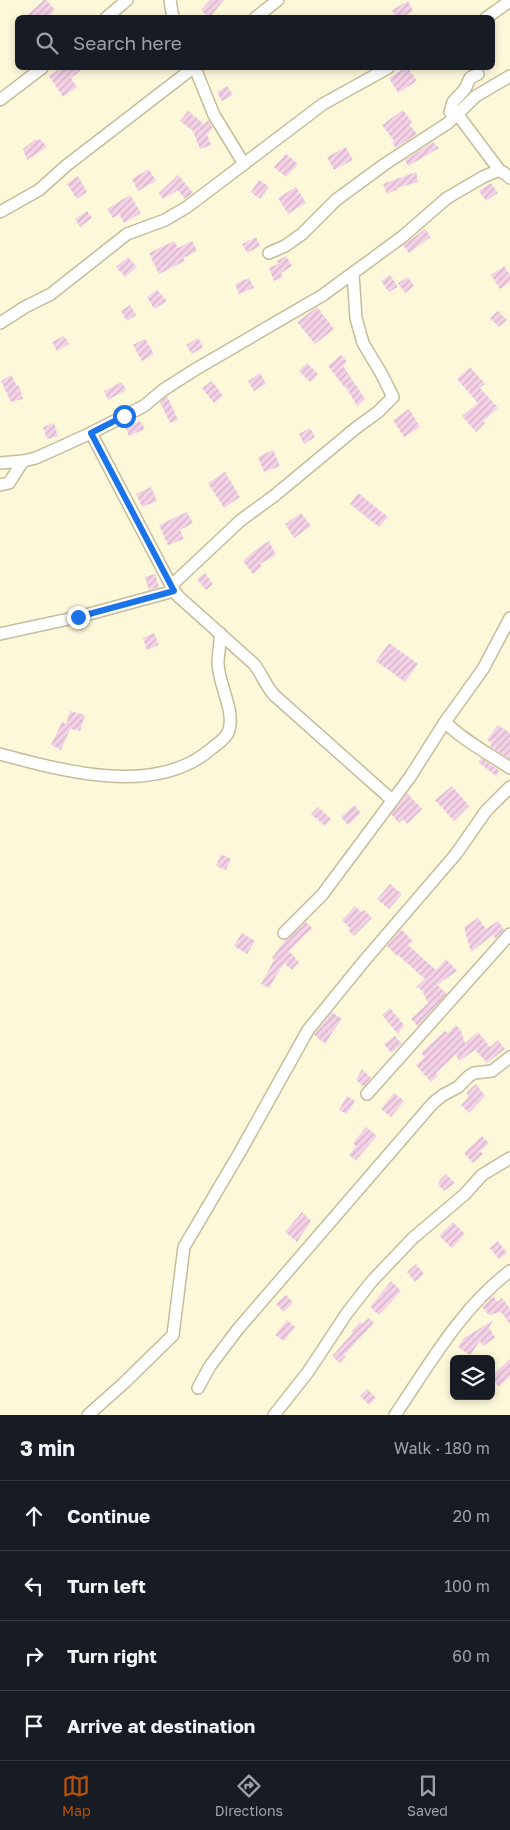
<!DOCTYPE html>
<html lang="en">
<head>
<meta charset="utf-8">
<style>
	:root { --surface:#171b24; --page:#242831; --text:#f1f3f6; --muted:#9ea1a6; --line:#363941; --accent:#b45309 }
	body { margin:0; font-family:"Golos Text",sans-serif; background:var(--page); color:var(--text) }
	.controls { position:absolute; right:15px; bottom:15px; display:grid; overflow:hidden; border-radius:8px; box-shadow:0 2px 8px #0003 }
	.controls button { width:45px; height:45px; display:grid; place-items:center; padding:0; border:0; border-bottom:1px solid var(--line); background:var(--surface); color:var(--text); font:25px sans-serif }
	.stop { position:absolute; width:15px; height:15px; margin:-11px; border:4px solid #1a73e8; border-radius:50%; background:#fff }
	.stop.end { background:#1a73e8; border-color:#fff; box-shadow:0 1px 5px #0008 }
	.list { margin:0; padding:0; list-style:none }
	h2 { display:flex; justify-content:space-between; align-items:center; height:65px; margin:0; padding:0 20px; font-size:21px }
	h2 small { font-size:16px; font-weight:400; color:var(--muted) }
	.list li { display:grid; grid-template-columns:32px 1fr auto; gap:15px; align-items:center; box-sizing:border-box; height:70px; padding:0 20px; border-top:1px solid var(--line) }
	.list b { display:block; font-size:19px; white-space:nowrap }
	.list em { font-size:16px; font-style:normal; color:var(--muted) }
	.icon { flex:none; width:28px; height:28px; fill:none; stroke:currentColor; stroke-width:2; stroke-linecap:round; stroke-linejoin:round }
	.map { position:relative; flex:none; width:510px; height:1415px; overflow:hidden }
	.search { position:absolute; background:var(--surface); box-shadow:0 2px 8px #0003; left:15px; right:15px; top:15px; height:55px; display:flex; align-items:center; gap:12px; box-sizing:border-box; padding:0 18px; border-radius:8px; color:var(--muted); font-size:19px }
	.sheet { height:345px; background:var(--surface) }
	nav { display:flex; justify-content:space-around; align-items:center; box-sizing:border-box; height:70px; border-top:1px solid var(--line); background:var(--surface); font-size:14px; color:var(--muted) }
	nav a { display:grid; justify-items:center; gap:2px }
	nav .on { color:var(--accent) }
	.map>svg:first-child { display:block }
	.building { fill:url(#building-hatch) }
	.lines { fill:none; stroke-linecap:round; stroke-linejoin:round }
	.minor-casing { stroke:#c4bd9a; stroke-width:14 }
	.minor { stroke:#fff; stroke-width:11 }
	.route { stroke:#1a73e8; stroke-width:6 }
</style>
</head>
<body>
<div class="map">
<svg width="510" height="1415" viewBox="0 0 510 1415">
	<defs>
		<pattern id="building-hatch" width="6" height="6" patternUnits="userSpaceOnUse" patternTransform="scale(1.25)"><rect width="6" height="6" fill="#f4d1e6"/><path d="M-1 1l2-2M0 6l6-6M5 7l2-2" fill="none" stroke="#d1b3c4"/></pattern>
	</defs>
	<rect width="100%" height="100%" fill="#fef8db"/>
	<g class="building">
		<path d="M44,0H46L55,10L47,18H24Z"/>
		<path d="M210,0H224L209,18L201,10Z"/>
		<path d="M408,1L413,11L401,18H396L392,10Z"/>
		<path d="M61,68H84L71,78L77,87L63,97L49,76Z"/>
		<path d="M405,68H408L417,81L398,93L389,78Z"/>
		<path d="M227,86L233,95L222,101L217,92Z"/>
		<path d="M403,110L412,122L409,124L417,134L396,148L392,142L394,141L382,125Z"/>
		<path d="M188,111L204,124L208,120L213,128L207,134L211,145L200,149L193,131L180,121Z"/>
		<path d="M36,139L37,141L40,139L47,147L27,160L23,149Z"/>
		<path d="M433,142L439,148L408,166L405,160Z"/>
		<path d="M346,147L353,160L334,170L327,157Z"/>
		<path d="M286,154L298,164L286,177L274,167Z"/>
		<path d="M149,169L156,181L138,191L132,179Z"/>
		<path d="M416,172L418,182L397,188L398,189L387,194L383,184Z"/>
		<path d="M178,175L193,193L185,199L178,190L163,199L159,193Z"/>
		<path d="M78,176L87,192L77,199L67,184Z"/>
		<path d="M259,180L269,187L260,199L251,192Z"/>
		<path d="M491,183L498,193L486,201L479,191Z"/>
		<path d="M296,187L306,203L288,214L278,198Z"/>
		<path d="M130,195L141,213L124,223L119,214L113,218L107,209Z"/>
		<path d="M87,211L92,218L80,227L75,219Z"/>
		<path d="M425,229L431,237L409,253L403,245Z"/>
		<path d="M256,237L260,246L247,253L242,244Z"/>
		<path d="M174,241L178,248L192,241L197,251L183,258L185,261L159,274L149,253Z"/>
		<path d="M286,256L292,266L281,273L283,277L274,281L269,268L278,264L277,261Z"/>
		<path d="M128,257L137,267L125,277L116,267Z"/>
		<path d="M504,266L510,275V282L500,289L491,275Z"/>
		<path d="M390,275L398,287L389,292L381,281Z"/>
		<path d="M408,277L414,286L405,293L398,283Z"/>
		<path d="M249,278L254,288L239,294L235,284Z"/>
		<path d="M157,290L167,301L154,309L147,297Z"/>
		<path d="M130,305L136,315L127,321L121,311Z"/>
		<path d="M317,307L334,329L315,344L297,322Z"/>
		<path d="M498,311L507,320L499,327L490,318Z"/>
		<path d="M64,336L69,344L57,351L52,342Z"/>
		<path d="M198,338L203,347L192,354L186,345Z"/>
		<path d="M145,339L154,354L142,361L133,345Z"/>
		<path d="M341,355L347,362L343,366L365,399L357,406L346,387L345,388L328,366Z"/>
		<path d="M307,363L318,374L310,382L299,371Z"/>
		<path d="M470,367L485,384L480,388L498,408L483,421L485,423L476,432L462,416L478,403L457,379Z"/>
		<path d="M260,373L266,384L254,391L248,381Z"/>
		<path d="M11,375L17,386H19L23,399L11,402L1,381Z"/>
		<path d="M212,381L223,396L214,403L202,388Z"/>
		<path d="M122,382L126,390L108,400L104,391Z"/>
		<path d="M167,396L178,420L170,423L160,402Z"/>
		<path d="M409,409L420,427L404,437L393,420Z"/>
		<path d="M140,421L145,429L129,436L125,427Z"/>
		<path d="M54,423L58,436L47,439L43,427Z"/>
		<path d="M310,428L315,437L304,444L299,434Z"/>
		<path d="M273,450L280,466L264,472L258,457Z"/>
		<path d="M225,472L240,497L224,508L208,483Z"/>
		<path d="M151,487L157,501L142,507L136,494Z"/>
		<path d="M358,493L388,517L379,527L350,504Z"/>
		<path d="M187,512L193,523L180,530L184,539L168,545L159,525Z"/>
		<path d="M301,513L311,526L294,538L285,524Z"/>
		<path d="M269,541L276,555L260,564L262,566L253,574L243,561L258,548Z"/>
		<path d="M205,573L213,584L206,590L197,579Z"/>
		<path d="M155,574L159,587L149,590L145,577Z"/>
		<path d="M154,633L159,645L147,650L143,638Z"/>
		<path d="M389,643L418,664L405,682L376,661Z"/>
		<path d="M70,711L85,715L80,731L70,729L61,750L51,745L62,722L66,724Z"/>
		<path d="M498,725L510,733V759L490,746L492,743L487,740Z"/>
		<path d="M481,758L500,771L496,776L478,762Z"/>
		<path d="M452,786L469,806L454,821L435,800Z"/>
		<path d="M407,793L422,809L407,824L403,819L399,823L391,814Z"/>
		<path d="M354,805L361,813L348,825L341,817Z"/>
		<path d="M318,807L331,819L325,826L311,814Z"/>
		<path d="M221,854L231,859L226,870L216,866Z"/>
		<path d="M390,884L402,894L389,909L377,899Z"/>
		<path d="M355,906L361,912L364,910L372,918L354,936L348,930L350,928L342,920Z"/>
		<path d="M478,918L486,929L498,921L504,930L497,937L495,938L493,935L471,952L464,927Z"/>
		<path d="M306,922L313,929L308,932L289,951L299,962L292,970L284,963L269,988L261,984L274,960L272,958L285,940Z"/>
		<path d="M401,929L413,941L408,945L436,970L446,959L457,971L437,985L447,994L418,1026L411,1019L428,1003L422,990L416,987L425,979L398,955L397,956L387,946Z"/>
		<path d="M242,933L255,941L247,954L234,946Z"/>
		<path d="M390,1008L404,1025L398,1034L382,1015Z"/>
		<path d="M332,1012L342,1019L329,1037L326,1044L314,1035Z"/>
		<path d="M456,1025L461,1031L465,1043L478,1032L490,1047L498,1040L505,1049L487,1063L475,1050L459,1061L456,1054L436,1073L438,1075L431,1082L416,1065L425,1057L421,1053L445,1031L448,1033Z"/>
		<path d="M395,1036L402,1044L391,1053L384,1044Z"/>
		<path d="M362,1069L371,1078L364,1087L356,1080Z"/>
		<path d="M476,1084L485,1096L469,1113L461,1105L469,1097L466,1093Z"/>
		<path d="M394,1093L404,1101L391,1117L381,1109Z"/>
		<path d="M347,1096L355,1101L347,1114L339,1110Z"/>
		<path d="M366,1127L377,1136L356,1160L349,1155L356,1146L353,1143Z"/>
		<path d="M482,1136L489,1143L480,1151L483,1154L473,1163L464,1153Z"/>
		<path d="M446,1174L455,1183L444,1191L438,1184L440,1180Z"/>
		<path d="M302,1212L311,1221L297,1242L285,1232Z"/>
		<path d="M453,1222L465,1234L452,1248L439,1236Z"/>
		<path d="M498,1241L507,1253L499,1259L490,1248Z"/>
		<path d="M416,1264L424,1274L415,1282L407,1272Z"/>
		<path d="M391,1281L401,1291L379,1315L370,1307Z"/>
		<path d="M286,1295L293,1302L284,1312L276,1304Z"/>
		<path d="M493,1296L497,1302L502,1298L510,1309V1324L501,1312L489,1315L482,1307Z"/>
		<path d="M369,1318L374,1323L344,1355L346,1356L340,1363L332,1356L353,1333L352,1331L360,1322L362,1324Z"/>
		<path d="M287,1320L295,1327L284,1341L275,1335Z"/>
		<path d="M494,1320L489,1327L495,1338L483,1346L480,1341L470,1355L458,1347L464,1338Z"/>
		<path d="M510,1359V1376L499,1387L491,1377Z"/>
		<path d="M367,1389L376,1398L369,1405L360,1396Z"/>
	</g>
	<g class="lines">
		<g class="minor-casing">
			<g id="minor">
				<path d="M170,0L173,18"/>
				<path d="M106,18L127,0"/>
				<path d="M255,18L278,0"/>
				<path d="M486,18L510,1"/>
				<path d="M195,68L214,115L244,164"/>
				<path d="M478,74L470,78L465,89L453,102L450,112L458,115L500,171"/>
				<path d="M0,100L42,68"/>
				<path d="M0,212L39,190L67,165L193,68"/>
				<path d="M269,253L285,246L302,234L336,200L385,164L448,123L476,96L510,76"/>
				<path d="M0,323L25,307L51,294L127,234L165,220L187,207L323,104L388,68"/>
				<path d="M91,433L174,591L179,597L254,664C262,674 265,685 274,695L392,800"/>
				<path d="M0,463L23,461L36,458L91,433L144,406L163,390L196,369L323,295L402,237L447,198L483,177L497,171L503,172L510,178"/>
				<path d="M0,485L9,483L23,461"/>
				<path d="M174,591L173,586L175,582L241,520L274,496L356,428L378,412L393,397L381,373L363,343L356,318L353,274"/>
				<path d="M0,634L78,617L174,591"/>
				<path d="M445,722C464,741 488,753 510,768"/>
				<path d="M0,754C63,771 156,797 211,749C217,744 227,738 229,730C235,710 218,683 218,663C218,653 221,643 220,633"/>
				<path d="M284,933L322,895L410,777L445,722L483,669L510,618"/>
				<path d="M367,1094L510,934"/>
				<path d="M198,1388L210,1366L238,1329L433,1103L443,1095L458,1087L469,1076L474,1073L492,1071L510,1057"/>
				<path d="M88,1415L124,1383L173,1335L184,1247L240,1152L308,1030L365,960L456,854L486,811L510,787"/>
				<path d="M274,1415L308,1372L347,1313L372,1281L413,1238L465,1194L482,1175L510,1158"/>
				<path d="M395,1415C429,1365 461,1308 510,1271"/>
			</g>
		</g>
		<use href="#minor" class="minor"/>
	</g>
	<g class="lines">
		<path class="route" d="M78,617L174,591L91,433L124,416"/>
	</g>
</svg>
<div class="controls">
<button><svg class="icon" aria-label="layers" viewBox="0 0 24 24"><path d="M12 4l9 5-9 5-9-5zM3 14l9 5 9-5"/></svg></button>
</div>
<div class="stop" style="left:124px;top:416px"></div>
<div class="stop end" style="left:78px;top:617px"></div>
<div class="search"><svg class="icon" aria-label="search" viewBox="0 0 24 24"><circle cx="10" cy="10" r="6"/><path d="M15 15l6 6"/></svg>Search here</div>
</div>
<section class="sheet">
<h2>3 min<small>Walk · 180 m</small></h2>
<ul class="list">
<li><svg class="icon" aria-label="ahead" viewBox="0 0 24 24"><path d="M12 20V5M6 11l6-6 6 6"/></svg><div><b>Continue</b></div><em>20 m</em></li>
<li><svg class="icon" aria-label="left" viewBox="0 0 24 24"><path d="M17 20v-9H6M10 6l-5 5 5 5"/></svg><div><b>Turn left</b></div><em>100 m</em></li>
<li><svg class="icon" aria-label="right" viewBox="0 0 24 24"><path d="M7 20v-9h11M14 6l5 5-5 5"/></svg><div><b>Turn right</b></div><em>60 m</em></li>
<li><svg class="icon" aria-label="arrive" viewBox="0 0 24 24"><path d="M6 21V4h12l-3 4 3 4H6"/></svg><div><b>Arrive at destination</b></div></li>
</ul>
</section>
<nav>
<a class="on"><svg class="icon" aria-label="map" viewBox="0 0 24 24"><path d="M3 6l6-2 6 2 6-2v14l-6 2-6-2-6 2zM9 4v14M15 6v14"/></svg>Map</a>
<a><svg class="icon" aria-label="directions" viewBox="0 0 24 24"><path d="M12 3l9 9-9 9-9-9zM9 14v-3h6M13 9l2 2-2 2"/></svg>Directions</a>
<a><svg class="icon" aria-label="saved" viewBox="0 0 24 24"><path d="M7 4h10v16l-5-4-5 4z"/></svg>Saved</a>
</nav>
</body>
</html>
